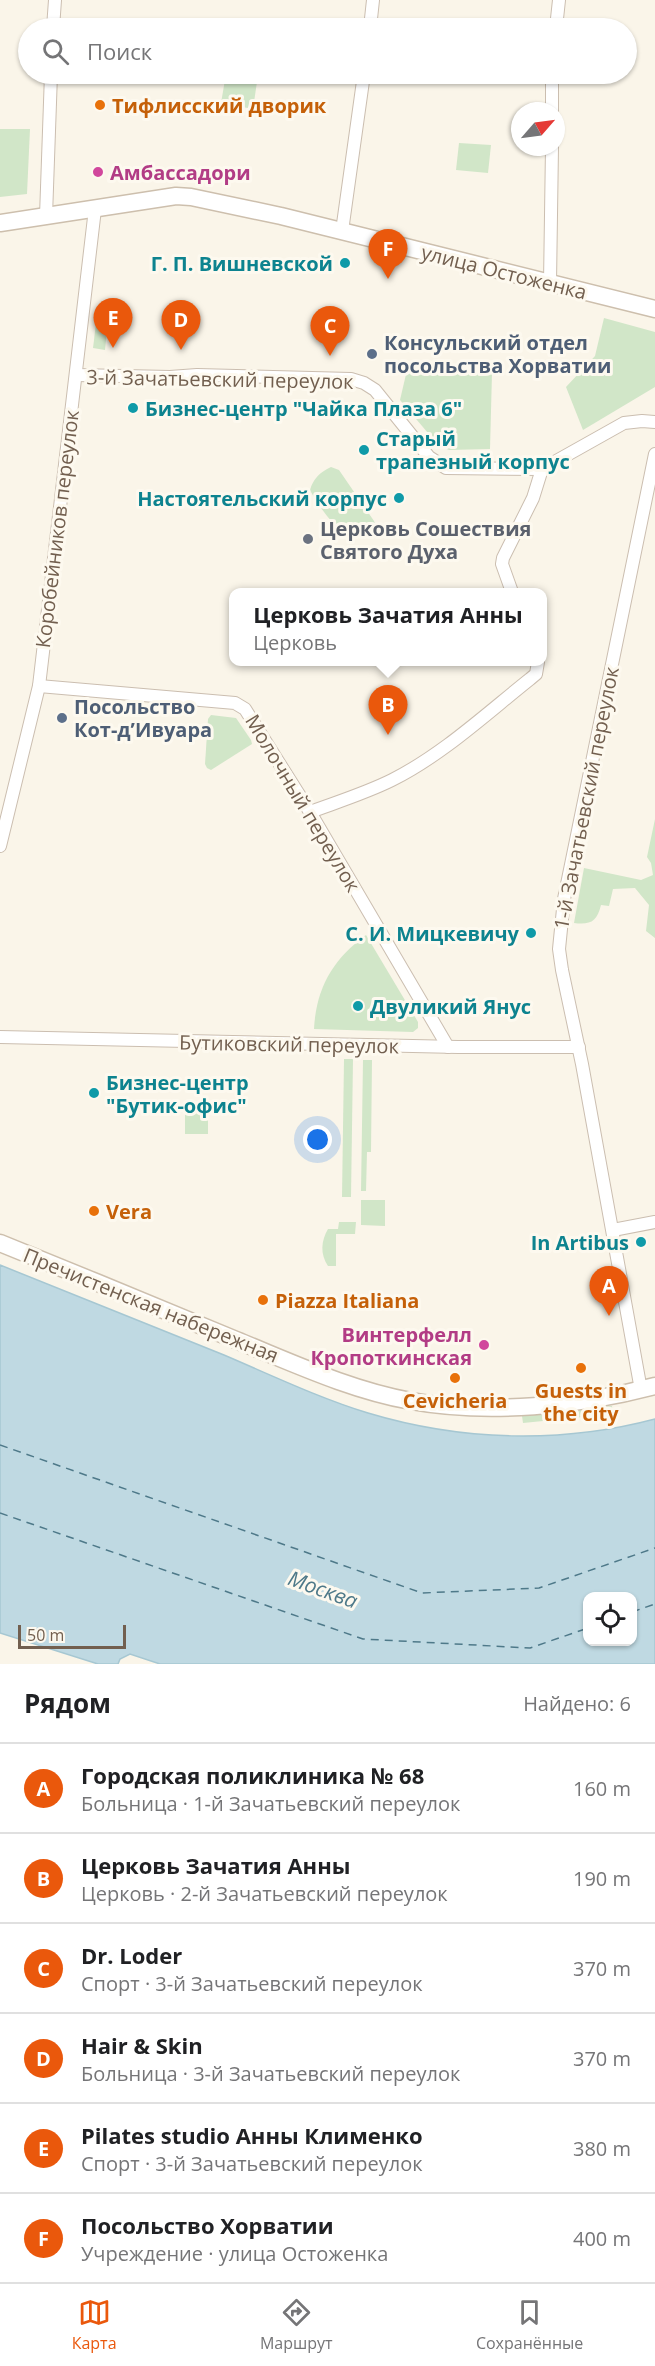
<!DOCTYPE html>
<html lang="ru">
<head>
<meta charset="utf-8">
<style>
	:root { --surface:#fff; --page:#f6f6f6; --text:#202124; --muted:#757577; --line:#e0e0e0; --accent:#ea580c }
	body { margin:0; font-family:"Open Sans",sans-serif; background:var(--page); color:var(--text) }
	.controls { position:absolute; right:18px; bottom:18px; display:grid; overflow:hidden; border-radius:12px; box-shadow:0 2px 4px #0004 }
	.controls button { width:54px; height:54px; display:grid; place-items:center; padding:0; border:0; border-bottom:2px solid var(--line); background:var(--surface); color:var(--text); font:30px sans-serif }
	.compass { position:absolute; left:511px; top:102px; width:54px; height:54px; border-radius:50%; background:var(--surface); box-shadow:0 2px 4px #0004; rotate:62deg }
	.scale { position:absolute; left:18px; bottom:15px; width:108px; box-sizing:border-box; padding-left:6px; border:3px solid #725f4f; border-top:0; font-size:16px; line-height:21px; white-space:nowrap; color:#725f4f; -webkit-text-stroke:4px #fdf9ef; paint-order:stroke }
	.you { position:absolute; left:318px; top:1140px; width:21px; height:21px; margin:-15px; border:4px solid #fff; border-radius:50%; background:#1a73e8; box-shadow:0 0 0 9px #1a73e833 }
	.badge { display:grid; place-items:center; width:39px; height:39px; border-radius:50%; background:var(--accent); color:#fff; font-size:20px; font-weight:700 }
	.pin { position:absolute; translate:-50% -50px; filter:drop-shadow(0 2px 3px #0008) }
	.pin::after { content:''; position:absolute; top:32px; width:21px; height:18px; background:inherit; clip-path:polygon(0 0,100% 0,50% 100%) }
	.popup { position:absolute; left:229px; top:588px; width:318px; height:78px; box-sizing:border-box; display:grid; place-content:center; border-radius:12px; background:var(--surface); filter:drop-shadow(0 2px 4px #0005); font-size:20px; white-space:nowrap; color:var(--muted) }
	.popup b { font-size:22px; color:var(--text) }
	.popup::after { content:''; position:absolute; left:50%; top:100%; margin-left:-12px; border:12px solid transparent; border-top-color:var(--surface) }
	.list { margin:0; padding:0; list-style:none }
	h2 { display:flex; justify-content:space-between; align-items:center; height:78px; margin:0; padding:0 24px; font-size:26px }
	h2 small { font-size:20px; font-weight:400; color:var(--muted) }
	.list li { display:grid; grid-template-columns:39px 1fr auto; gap:18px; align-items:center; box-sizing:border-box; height:90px; padding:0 24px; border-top:2px solid var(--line) }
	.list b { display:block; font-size:22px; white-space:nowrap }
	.list p { margin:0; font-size:20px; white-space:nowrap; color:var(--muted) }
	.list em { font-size:20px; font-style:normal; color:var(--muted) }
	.icon { flex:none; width:33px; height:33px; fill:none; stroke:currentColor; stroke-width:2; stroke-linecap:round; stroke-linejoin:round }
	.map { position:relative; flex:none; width:655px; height:1664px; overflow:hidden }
	.search { position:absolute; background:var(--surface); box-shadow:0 2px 4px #0004; left:18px; right:18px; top:18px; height:66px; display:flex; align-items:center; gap:15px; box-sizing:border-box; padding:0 21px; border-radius:33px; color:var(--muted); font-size:22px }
	.sheet { height:618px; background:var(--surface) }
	nav { display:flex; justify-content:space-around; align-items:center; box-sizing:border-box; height:84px; border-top:2px solid var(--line); background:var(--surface); font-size:16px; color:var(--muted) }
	nav a { display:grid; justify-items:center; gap:3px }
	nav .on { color:var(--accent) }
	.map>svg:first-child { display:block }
	.green { fill:#d1e6c8 }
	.water { fill:#bfd9e2; stroke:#a6c7d2; stroke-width:1.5; fill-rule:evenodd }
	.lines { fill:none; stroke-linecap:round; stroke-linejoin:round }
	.ferry { stroke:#4e7989; stroke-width:1.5; stroke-dasharray:8 6; stroke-linecap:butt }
	.street-casing { stroke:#cbbeb0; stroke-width:14 }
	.secondary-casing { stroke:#cdbfad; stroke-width:19 }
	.street { stroke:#fff; stroke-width:12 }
	.secondary { stroke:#fff; stroke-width:16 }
	.food-dot { fill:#e8710a; stroke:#fdf9ef; stroke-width:2 }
	.hotel-dot { fill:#d1479c; stroke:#fdf9ef; stroke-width:2 }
	.culture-dot { fill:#0f9aa8; stroke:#fdf9ef; stroke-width:2 }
	.service-dot { fill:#5c6f8a; stroke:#fdf9ef; stroke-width:2 }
	.worship-dot { fill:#6b7280; stroke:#fdf9ef; stroke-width:2 }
	.labels { text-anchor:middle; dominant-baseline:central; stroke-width:6; stroke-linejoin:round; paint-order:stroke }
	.food-label { font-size:20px; font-weight:bold; fill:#c56008; stroke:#fdf9ef; text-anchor:start }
	.hotel-label { font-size:20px; font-weight:bold; fill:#b23c85; stroke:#fdf9ef; text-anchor:start }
	.culture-label { font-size:20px; font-weight:bold; fill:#0d838f; stroke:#fdf9ef; text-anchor:end }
	.street-label { font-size:20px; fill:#725f4f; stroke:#fdf9ef }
	.service-label { font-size:20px; font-weight:bold; fill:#4e5e75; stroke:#fdf9ef; text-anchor:start }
	.worship-label { font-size:20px; font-weight:bold; fill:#5b616d; stroke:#fdf9ef; text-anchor:start }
	.water-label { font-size:21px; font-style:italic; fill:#4e7989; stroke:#fdf9ef }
</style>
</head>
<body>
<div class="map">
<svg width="655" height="1664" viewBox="0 0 655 1664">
	<rect width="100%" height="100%" fill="#faf5e9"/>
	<g class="green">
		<path d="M226,74L258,75L253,109L221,103Z"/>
		<path d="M0,129H30L27,194L0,197Z"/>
		<path d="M459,143L491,145L488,173L456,170Z"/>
		<path d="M98,307L109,308L105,350L93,348Z"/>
		<path d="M604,318L655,332V387L583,430L566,387L595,356Z"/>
		<path d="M407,370L492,373L490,449L449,450L439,446L400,400Z"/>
		<path d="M331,467L339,470L374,521L379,533L377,537L363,527L355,528L351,535L345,537C332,522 319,508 310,490C313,479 320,472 331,467Z"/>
		<path d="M211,715L236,718L251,740L252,744L211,770L207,768L205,764L208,719Z"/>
		<path d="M655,819V938L646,931L649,905L635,888L613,889L609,906L601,905C597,922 590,925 574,923L584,868L641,880L653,875L651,863L647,857Z"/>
		<path d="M366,935L418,1022V1028L413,1032L314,1029C316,988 333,959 366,935Z"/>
		<path d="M344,1059H353L351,1197H342Z"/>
		<path d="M363,1060H372L371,1152H367L366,1191H361Z"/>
		<rect x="185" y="1113" width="23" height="21"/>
		<path d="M361,1200H385V1226L361,1225Z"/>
		<path d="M339,1222H356L355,1234H336V1266H328C320,1254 321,1241 328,1229H338Z"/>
		<path d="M612,1406L613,1414L523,1423L522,1416L558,1413Z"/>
	</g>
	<path class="water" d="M0,1265C75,1295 149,1325 224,1355C271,1375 319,1398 368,1413C461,1441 561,1444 655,1419V1664H160L130,1654L120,1659L118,1664H98L0,1633ZM588,1596H632V1642H588Z"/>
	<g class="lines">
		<g class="ferry">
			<path d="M0,1445L422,1593L539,1588L655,1548"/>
			<path d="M0,1513L363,1639L530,1648L588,1628"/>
			<path d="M632,1612L655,1604"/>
		</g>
		<g class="street-casing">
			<g id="street">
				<path d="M53,28L55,0"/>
				<path d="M370,28L373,0"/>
				<path d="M556,28L559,0"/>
				<path d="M552,111V74"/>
				<path d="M46,216L51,74"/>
				<path d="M342,231L364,74"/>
				<path d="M550,283L552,147"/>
				<path d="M76,375L170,377L197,375L351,379L364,383L375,390L429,457L446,468L542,469"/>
				<path d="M512,592L502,564L503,558L533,498L542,469L624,423L642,421L655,422"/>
				<path d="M39,686L235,703L245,709L310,812L448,1047"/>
				<path d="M310,812C337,802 366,793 392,780C442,755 486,714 530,679L536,674L538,662"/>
				<path d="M0,846L39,686L95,209"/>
				<path d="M0,1037L458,1047H579"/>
				<path d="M613,1230L655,1222"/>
				<path d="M641,1390L582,1064L562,970L559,949L564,899L655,454"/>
			</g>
		</g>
		<g class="secondary-casing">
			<g id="secondary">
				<path d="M0,223L176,196L191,197L281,216L655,309"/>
				<path d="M0,1243C79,1275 157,1307 236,1340C293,1363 350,1390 411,1401C488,1415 580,1406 655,1386"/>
			</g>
		</g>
		<use href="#street" class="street"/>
		<use href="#secondary" class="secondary"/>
	</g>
	<g class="food-dot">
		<circle cx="100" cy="105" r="6"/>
		<circle cx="94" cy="1211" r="6"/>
		<circle cx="263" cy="1300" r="6"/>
		<circle cx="581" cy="1368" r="6"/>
		<circle cx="455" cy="1378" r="6"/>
	</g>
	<g class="hotel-dot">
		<circle cx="98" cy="172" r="6"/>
		<circle cx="484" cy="1345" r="6"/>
	</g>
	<g class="culture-dot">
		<circle cx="345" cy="263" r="6"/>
		<circle cx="133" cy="408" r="6"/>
		<circle cx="364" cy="450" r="6"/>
		<circle cx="399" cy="498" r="6"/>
		<circle cx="531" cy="933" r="6"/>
		<circle cx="358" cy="1006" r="6"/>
		<circle cx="94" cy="1093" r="6"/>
		<circle cx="641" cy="1242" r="6"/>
	</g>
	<g class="service-dot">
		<circle cx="372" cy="354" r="6"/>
		<circle cx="62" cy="718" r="6"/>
	</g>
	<circle class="worship-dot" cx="308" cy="539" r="6"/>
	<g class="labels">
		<g class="food-label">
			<text x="112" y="105">Тифлисский дворик</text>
			<text x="106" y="1211">Vera</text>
			<text x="275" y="1300">Piazza Italiana</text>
			<text x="581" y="1390" text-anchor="middle">Guests in<tspan x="581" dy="23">thе city</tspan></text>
			<text x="455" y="1400" text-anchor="middle">Cevicheria</text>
		</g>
		<g class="hotel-label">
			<text x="110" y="172">Амбассадори</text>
			<text x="472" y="1334" text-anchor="end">Винтерфелл<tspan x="472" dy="23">Кропоткинская</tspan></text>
		</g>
		<g class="culture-label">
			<text x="333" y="263">Г. П. Вишневской</text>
			<text x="145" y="408" text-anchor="start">Бизнес-центр "Чайка Плаза 6"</text>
			<text x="376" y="438" text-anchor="start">Старый<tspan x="376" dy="23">трапезный корпус</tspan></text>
			<text x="387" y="498">Настоятельский корпус</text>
			<text x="519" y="933">С. И. Мицкевичу</text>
			<text x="370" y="1006" text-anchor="start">Двуликий Янус</text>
			<text x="106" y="1082" text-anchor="start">Бизнес-центр<tspan x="106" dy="23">"Бутик-офис"</tspan></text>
			<text x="629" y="1242">In Artibus</text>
		</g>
		<g class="street-label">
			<text transform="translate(504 272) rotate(14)">улица Остоженка</text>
			<text transform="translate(220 379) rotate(1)">3-й Зачатьевский переулок</text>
			<text transform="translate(57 529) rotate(-83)">Коробейников переулок</text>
			<text transform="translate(586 798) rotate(-79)">1-й Зачатьевский переулок</text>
			<text transform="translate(303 803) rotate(59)">Молочный переулок</text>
			<text transform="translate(289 1044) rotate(1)">Бутиковский переулок</text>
			<text transform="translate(151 1305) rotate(22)">Пречистенская набережная</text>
		</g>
		<g class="service-label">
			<text x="384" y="342">Консульский отдел<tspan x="384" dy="23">посольства Хорватии</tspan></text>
			<text x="74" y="706">Посольство<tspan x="74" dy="23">Кот-д’Ивуара</tspan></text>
		</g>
		<g class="worship-label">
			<text x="320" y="528">Церковь Сошествия<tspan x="320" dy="23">Святого Духа</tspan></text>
		</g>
		<g class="water-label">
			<text transform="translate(323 1589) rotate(20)">Москва</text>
		</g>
	</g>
</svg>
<div class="controls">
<button><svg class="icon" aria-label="locate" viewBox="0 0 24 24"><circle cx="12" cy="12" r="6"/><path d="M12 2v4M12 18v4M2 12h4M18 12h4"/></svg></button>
</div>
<svg class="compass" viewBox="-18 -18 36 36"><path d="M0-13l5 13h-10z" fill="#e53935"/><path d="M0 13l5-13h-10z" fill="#757577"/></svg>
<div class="scale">50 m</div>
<div class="you"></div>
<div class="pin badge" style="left:609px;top:1316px">A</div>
<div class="pin badge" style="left:388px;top:735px">B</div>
<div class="popup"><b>Церковь Зачатия Анны</b>Церковь</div>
<div class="pin badge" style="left:330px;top:356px">C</div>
<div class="pin badge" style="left:181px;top:350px">D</div>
<div class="pin badge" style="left:113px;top:348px">E</div>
<div class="pin badge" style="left:388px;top:279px">F</div>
<div class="search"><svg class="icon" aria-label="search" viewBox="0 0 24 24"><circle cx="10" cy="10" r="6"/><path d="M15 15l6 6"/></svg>Поиск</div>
</div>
<section class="sheet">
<h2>Рядом<small>Найдено: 6</small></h2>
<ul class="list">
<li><span class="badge">A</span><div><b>Городская поликлиника № 68</b><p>Больница · 1-й Зачатьевский переулок</p></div><em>160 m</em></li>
<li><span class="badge">B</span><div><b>Церковь Зачатия Анны</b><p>Церковь · 2-й Зачатьевский переулок</p></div><em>190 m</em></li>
<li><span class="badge">C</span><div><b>Dr. Loder</b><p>Спорт · 3-й Зачатьевский переулок</p></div><em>370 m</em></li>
<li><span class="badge">D</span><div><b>Hair &amp; Skin</b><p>Больница · 3-й Зачатьевский переулок</p></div><em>370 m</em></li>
<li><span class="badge">E</span><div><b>Pilates studio Анны Клименко</b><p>Спорт · 3-й Зачатьевский переулок</p></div><em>380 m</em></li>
<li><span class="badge">F</span><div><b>Посольство Хорватии</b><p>Учреждение · улица Остоженка</p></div><em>400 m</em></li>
</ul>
</section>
<nav>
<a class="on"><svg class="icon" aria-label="map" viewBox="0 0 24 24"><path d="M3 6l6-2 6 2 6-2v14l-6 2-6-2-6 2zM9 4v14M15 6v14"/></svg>Карта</a>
<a><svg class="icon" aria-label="directions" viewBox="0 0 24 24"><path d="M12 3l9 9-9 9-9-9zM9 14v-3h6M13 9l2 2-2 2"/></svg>Маршрут</a>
<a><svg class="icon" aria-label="saved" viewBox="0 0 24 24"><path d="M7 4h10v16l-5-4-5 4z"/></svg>Сохранённые</a>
</nav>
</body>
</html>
